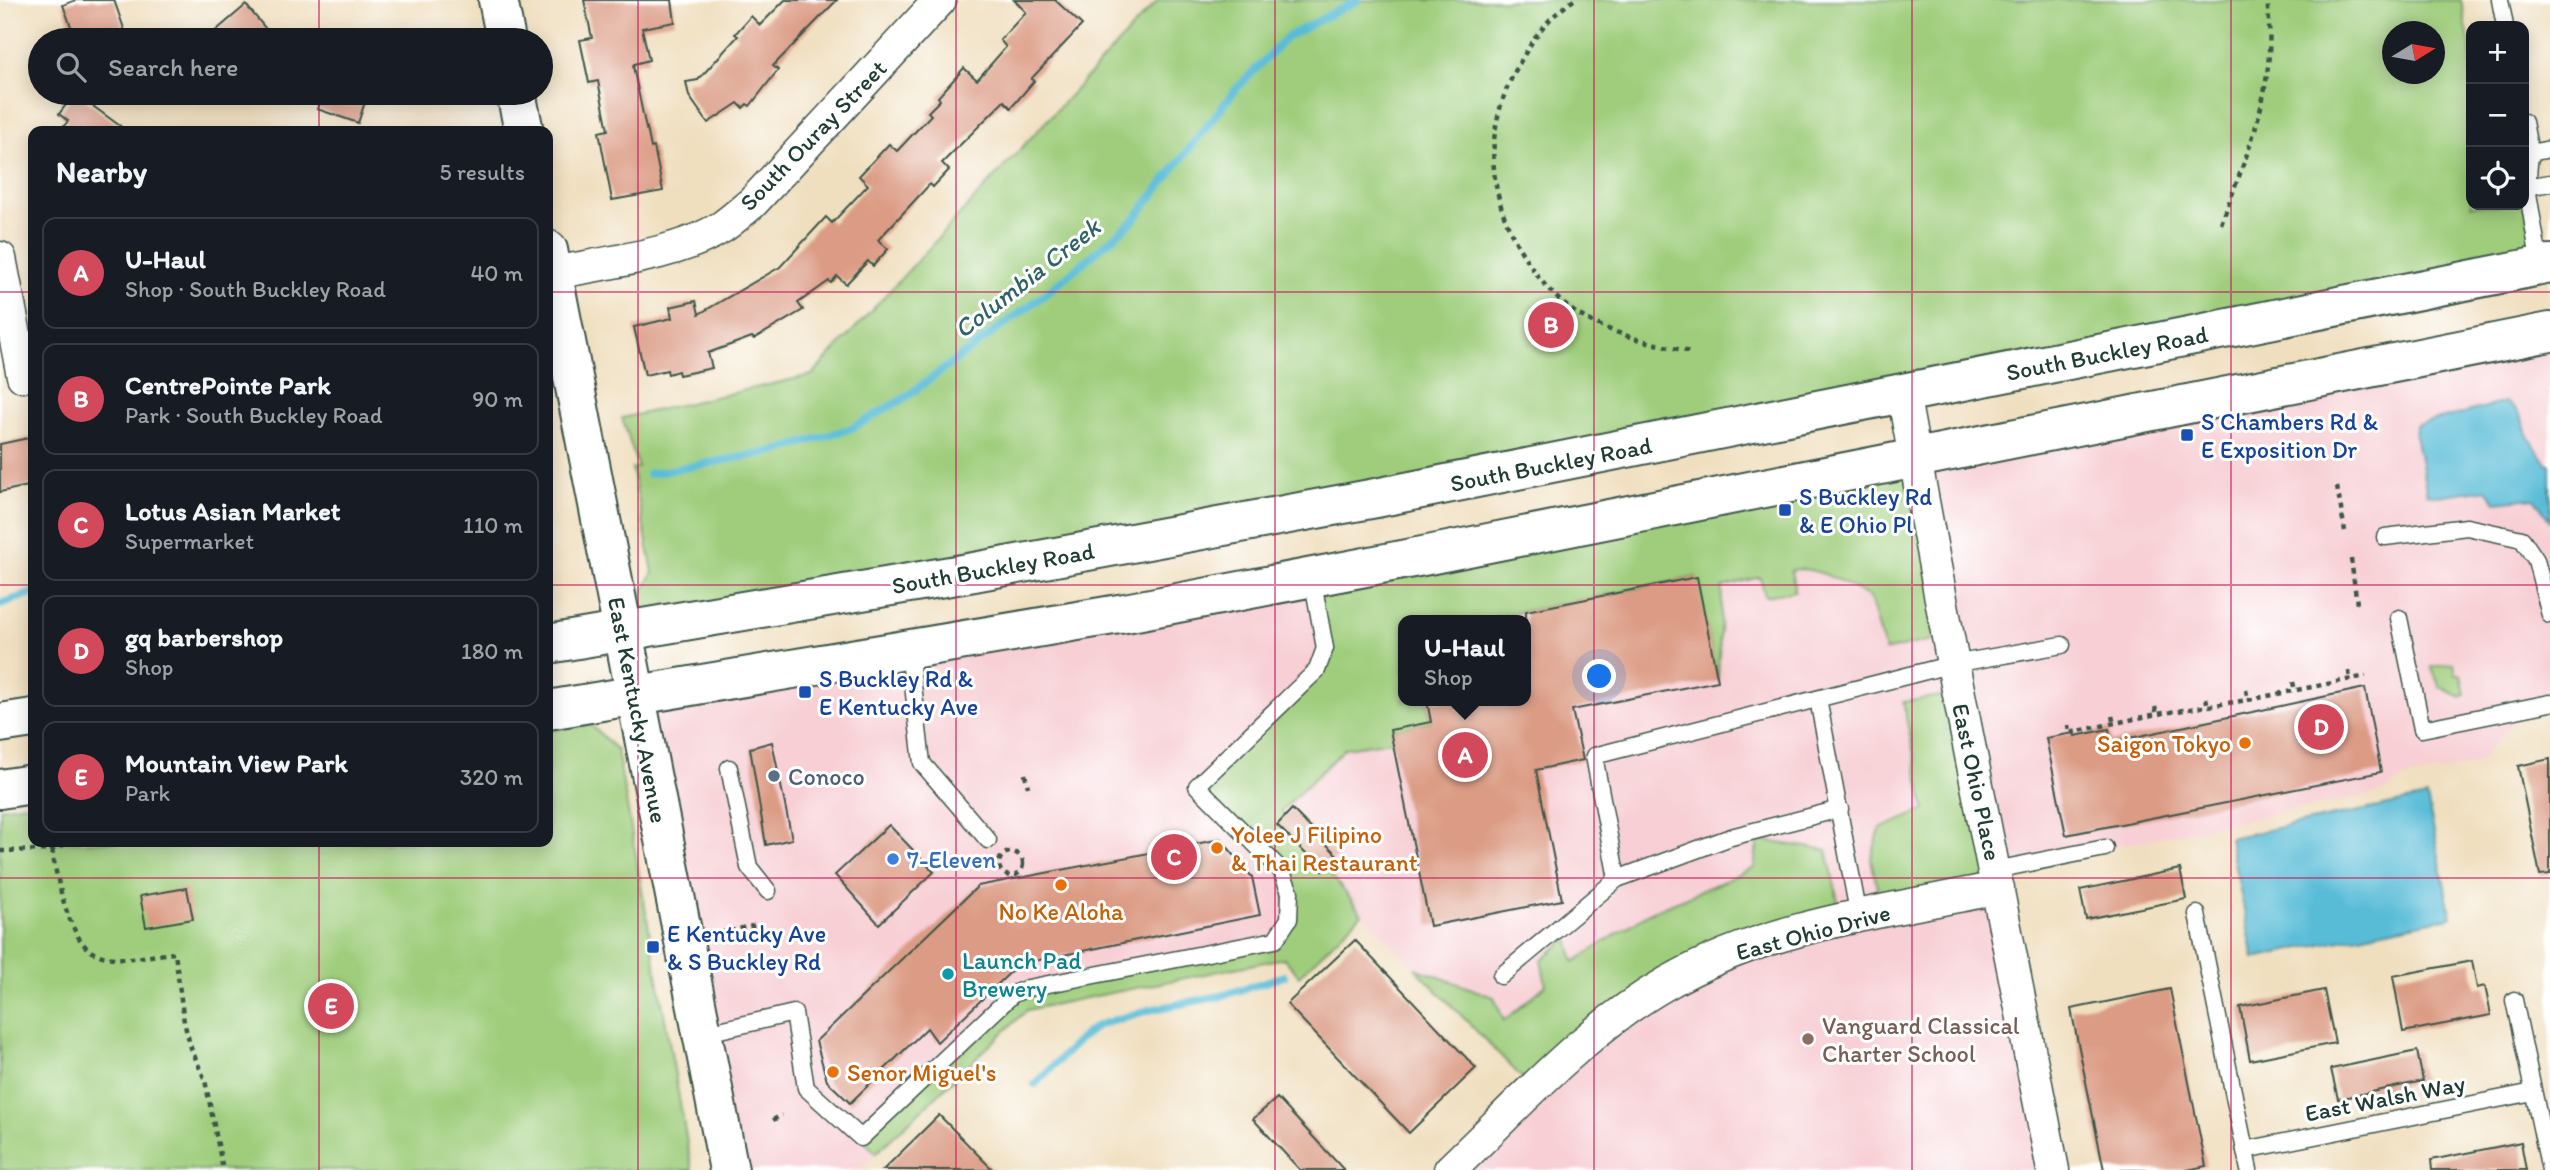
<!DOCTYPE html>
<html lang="en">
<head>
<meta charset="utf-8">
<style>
	:root { --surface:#171b24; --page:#20242c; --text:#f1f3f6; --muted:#9ea1a6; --line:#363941; --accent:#d1495b }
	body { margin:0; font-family:Itim,sans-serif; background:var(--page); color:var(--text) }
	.controls { position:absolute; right:21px; top:21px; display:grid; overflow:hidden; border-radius:14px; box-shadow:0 4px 18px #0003 }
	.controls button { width:63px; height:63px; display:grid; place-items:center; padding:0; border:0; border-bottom:2px solid var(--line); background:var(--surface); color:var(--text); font:35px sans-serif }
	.compass { position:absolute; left:2382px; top:21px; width:63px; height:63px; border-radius:50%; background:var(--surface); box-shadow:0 4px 18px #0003; rotate:79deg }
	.you { position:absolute; left:1600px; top:677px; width:24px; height:24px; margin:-18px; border:5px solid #fff; border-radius:50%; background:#1a73e8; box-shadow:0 0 0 10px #1a73e833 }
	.badge { display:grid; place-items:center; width:46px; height:46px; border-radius:50%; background:var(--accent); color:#fff; font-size:23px; font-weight:700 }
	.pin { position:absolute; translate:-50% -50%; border:4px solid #fff; box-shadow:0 2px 7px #0006 }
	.popup { position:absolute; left:1398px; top:615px; width:133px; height:91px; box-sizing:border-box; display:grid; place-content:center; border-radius:14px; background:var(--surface); filter:drop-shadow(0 2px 5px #0005); font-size:23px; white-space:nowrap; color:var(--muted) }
	.popup b { font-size:26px; color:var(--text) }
	.popup::after { content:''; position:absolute; left:50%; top:100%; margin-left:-14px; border:14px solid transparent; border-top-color:var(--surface) }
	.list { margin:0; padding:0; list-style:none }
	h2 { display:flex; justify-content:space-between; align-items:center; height:91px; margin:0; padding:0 28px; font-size:30px }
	h2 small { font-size:23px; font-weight:400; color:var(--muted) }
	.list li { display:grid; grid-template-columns:46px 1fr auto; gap:21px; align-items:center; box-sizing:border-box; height:112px; margin:0 14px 14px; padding:0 14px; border:2px solid var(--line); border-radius:14px }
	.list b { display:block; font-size:26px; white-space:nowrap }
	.list p { margin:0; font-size:23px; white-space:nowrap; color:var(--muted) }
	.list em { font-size:23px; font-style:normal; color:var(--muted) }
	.icon { flex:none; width:38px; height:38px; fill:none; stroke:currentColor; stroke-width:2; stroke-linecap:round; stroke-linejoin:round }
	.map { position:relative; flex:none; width:2550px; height:1170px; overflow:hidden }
	.search { position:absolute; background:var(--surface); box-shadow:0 4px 18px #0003; left:28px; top:28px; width:525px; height:77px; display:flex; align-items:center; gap:18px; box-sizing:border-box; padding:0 24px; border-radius:38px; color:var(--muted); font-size:26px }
	.panel { position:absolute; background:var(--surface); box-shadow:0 4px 18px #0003; left:28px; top:126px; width:525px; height:721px; border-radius:14px }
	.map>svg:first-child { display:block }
	.built { fill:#f7cfd4; fill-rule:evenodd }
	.green { fill:#9fcd7b; stroke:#5f8558; stroke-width:2; fill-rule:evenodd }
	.water { fill:#59bcd7; stroke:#3c7c86; stroke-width:2 }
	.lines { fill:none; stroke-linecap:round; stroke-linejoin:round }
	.stream { stroke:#59bcd7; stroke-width:8 }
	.building { fill:#db9b84 }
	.service-casing { stroke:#3e5549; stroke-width:19 }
	.minor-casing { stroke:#3e5549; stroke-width:35 }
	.tertiary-casing { stroke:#3e5549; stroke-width:42 }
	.primary-casing { stroke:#3e5549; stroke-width:42 }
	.path { stroke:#3e5549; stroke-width:4.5; stroke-dasharray:5 5; stroke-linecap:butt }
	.service { stroke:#fff; stroke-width:16 }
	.minor { stroke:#fff; stroke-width:32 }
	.tertiary { stroke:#fff; stroke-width:38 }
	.primary { stroke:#fff; stroke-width:38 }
	.grid { fill:none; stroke:#c2185b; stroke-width:2; stroke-opacity:0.55 }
	.transit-dot { fill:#1a4fb4; stroke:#fff; stroke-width:2.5 }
	.food-dot { fill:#e8710a; stroke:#fff; stroke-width:2.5 }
	.service-dot { fill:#5c6f8a; stroke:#fff; stroke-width:2.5 }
	.shop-dot { fill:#3f7fe0; stroke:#fff; stroke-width:2.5 }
	.culture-dot { fill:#0f9aa8; stroke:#fff; stroke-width:2.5 }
	.education-dot { fill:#8d6e63; stroke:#fff; stroke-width:2.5 }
	.labels { text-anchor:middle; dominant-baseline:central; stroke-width:6; stroke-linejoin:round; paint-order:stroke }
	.street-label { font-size:24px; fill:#1f3d34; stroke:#fff }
	.transit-label { font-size:24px; fill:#164399; stroke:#fff; text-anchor:start }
	.food-label { font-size:24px; fill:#c56008; stroke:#fff; text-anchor:start }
	.service-label { font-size:24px; fill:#4e5e75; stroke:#fff; text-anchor:start }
	.shop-label { font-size:24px; fill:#366cbe; stroke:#fff; text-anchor:start }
	.culture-label { font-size:24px; fill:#0d838f; stroke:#fff; text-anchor:start }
	.education-label { font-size:24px; fill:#785e54; stroke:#fff; text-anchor:start }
	.water-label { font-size:26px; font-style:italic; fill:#306365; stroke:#fff }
</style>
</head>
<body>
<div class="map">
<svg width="2550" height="1170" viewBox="0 0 2550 1170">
	<rect width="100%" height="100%" fill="#fff"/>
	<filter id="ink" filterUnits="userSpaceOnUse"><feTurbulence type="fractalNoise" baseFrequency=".0143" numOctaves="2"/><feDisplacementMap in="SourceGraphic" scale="14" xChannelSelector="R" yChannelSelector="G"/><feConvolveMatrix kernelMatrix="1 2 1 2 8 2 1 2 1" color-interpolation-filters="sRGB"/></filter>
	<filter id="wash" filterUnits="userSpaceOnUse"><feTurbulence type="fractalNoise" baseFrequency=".00686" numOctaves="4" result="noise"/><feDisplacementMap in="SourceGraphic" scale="28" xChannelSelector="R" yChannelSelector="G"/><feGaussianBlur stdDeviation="1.57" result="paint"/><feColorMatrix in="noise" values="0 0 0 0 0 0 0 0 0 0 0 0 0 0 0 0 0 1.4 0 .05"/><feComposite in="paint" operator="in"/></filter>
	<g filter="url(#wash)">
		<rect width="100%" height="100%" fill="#f0dfbf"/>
		<path class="built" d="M2550,332V703L2526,708L2475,765L2401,779L2386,792L1995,870L2053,1170H1450L1533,1090L1362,914L1299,976L1284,958L1027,1010L859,1170H729L635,696ZM1404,620H1526V701H1404Z"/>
		<g class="green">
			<path d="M1158,0H2461L2471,50V205H2524L2540,266L623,632L653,572L632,469L638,467L622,418L812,375ZM2392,32H2434V74H2392Z"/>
			<path d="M1915,459L1948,636L1885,651L1870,597C1847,585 1817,565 1791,570L1795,591L1765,596L1760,577L1722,587L1718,681L1696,577L1480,620H1404V701H1427L1431,722L1391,730L1393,741L1345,748L1281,811L1362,914L1299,976L1284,958L1027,1010L876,1153L861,1138L1013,994L1275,939L1289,919L1281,871L1197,786L1317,670L1325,648L1312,577Z"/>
			<path d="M2454,663L2456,675H2461L2465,695L2461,697L2440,687L2431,667Z"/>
			<path d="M1959,693L1998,888L1882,912L1871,859L1880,829L1925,810L1903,702Z"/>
			<path d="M590,724L617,750L692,1170H0V808L33,803V842H548V731Z"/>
			<path d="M1758,840L1827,850L1842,920L1738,949L1534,1090L1415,968L1494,997L1504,1021L1546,985L1541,960L1568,938L1574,962L1649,913L1754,868Z"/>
		</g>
		<g class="water">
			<path d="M2505,402C2521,408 2521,420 2528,434C2533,444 2540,454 2547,463L2550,464V521L2534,498L2496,502L2487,489L2438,496L2427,494L2415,435L2416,425Z"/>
			<path d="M2427,797L2451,917L2254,958L2229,838Z"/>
		</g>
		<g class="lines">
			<g class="stream">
				<path d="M649,474L780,450L852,428L903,399L1044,295L1133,221L1236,89L1287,37L1358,0"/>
				<path d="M0,604L33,593"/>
				<path d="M1035,1084L1082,1037L1098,1025L1149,1010L1221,996L1284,976"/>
			</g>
		</g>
		<g id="blocks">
			<g class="building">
				<path d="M76,0H114L128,40H76L63,5Z"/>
				<path d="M584,0H672L675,22L642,28L649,60L634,64L633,66L646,129L647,128L651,148L654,147L663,191L612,200L599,132L608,130L598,81L589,83L580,40L592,38Z"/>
				<path d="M785,0H837L773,66L778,70L750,106L747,104L743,108L738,103L708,123L689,96L686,82L698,80L738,36L735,34L751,16L760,25Z"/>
				<path d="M1014,0H1055L1082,25L1031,79L1034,81L1011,108L1004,101L942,163L949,170L933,187L930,184L878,240L888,249L873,266L868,261L846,284L837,276L831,283L829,281L798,303L803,310L754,339L752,337L708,353L712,368L679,375L678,371L668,374L667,370L645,375L634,327L672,318L670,307L696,301L699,314L780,267L826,217L832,223L868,185L859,176L889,144L897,151L931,115L928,112L940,100L938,97L964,68L977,80L1006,47L1000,40L1026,12Z"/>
				<path d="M246,5L275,40H205Z"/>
				<path d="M75,93L127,131H60L68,121L59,114Z"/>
				<path d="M324,93H368L358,123L317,109Z"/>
				<path d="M33,437V485L0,492V444Z"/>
				<path d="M1697,577L1718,681L1572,710L1583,760L1536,770L1562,900L1430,926L1390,730L1431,722L1427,701H1526V611Z"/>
				<path d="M2365,688L2381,772L2066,835L2046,738L2074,733L2075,736L2109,729L2111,742Z"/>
				<path d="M772,742L792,839L766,845L750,748Z"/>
				<path d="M2550,759V874L2540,875L2518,766Z"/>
				<path d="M1292,809L1338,856L1323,871L1277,825Z"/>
				<path d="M889,825L934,872L879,924L835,875Z"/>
				<path d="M1221,839L1252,877L1260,915L1019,964L937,1042L927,1028L850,1103L827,1081L816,1041L978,886Z"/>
				<path d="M2180,869L2186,899L2086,919L2080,890Z"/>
				<path d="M187,888L193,919L146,927L140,896Z"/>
				<path d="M1355,940L1476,1068L1409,1133L1287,1004Z"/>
				<path d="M2472,961L2477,988L2485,986L2491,1015L2403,1032L2393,976Z"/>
				<path d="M2170,989L2206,1166L2187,1170H2104L2071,1009Z"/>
				<path d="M2324,990L2335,1043L2250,1060L2240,1007Z"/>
				<path d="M2417,1051L2423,1081L2338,1099L2331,1069Z"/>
				<path d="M1277,1098L1344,1170H1300L1253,1119Z"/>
				<path d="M939,1115L993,1170H883Z"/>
				<path d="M2521,1142L2526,1170H2432L2431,1160Z"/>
			</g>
		</g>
	</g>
	<g filter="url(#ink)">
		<use href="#blocks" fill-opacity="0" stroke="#3e5549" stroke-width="2"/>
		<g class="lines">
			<g class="service-casing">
				<g id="service">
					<path d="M2500,0L2505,26"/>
					<path d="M2524,122L2530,153L2527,187L2540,266"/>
					<path d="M2530,153L2550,149"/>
					<path d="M2527,187L2550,183"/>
					<path d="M2385,537L2467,527L2522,539L2536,560L2550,615"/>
					<path d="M2399,618L2422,729L2550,703"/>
					<path d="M909,650L922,763L988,840"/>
					<path d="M1818,699L1859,917"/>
					<path d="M729,768L749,867L768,891"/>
					<path d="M1995,870L2105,848"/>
					<path d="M1617,879L1594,756L1953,664L2062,645"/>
					<path d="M2197,914L2249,1170"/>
					<path d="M1501,976L1617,879L1731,837L1840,809"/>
					<path d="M2514,1000L2550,1170"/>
					<path d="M702,1034L794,1013L806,1088L861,1138L1013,994L1028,988L1275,940L1289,919L1290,892L1281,870L1197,786L1317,670L1325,648L1312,577"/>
					<path d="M2245,1150L2533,1092"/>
				</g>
			</g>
			<g class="minor-casing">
				<g id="minor">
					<path d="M0,258L23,376"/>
					<path d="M548,274C601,263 676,256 722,227C732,220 742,211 752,203L940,0"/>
					<path d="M1903,393L1953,664L2053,1170"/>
					<path d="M1450,1170C1519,1104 1584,1030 1667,983C1768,925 1887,911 1998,888"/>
				</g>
			</g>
			<g class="tertiary-casing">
				<g id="tertiary">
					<path d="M498,0L506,40"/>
					<path d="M516,93L524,131"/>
					<path d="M548,250L729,1170"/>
				</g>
			</g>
			<g class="primary-casing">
				<g id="primary">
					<path d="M548,644L974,572L1376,498L2550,264"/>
					<path d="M548,710L1125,613L1433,554L2550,332"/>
					<path d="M0,723L33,718"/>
					<path d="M0,789L33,784"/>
				</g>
			</g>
			<g class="path">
				<path d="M1574,0C1548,18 1537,32 1522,59C1480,128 1485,202 1532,268C1544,285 1559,302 1576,313C1612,335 1651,343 1691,352"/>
				<path d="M2221,224C2250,146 2278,86 2267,0"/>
				<path d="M2337,487L2345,531"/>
				<path d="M2351,559L2357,604"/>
				<path d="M2349,671L2350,680"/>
				<path d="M2293,682L2295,691"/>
				<path d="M2246,690L2248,700"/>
				<path d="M2206,698L2208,707"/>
				<path d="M2155,707L2157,714"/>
				<path d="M2112,716L2114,724"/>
				<path d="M2068,725L2069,733L2157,714L2248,700L2366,676"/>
				<path d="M1025,774L1028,787"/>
				<path d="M52,850C56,875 69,941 94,953C117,964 150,955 175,953L184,1022L191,1048L205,1080L223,1170"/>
				<path d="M0,851L52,850L69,842"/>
				<circle cx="1011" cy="864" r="12"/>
				<path d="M720,933L757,925"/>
				<path d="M773,1120L782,1115"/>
			</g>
			<use href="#service" class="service"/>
			<use href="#minor" class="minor"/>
			<use href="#tertiary" class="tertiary"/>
			<use href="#primary" class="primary"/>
		</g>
	</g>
	<path class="grid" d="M319,0V40M638,0V1170M956,0V1170M1275,0V1170M1594,0V1170M1912,0V1170M2231,0V1170M319,93V131M0,292H33M548,292H2550M0,585H33M548,585H2550M319,842V1170M0,878H2550"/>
	<g class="transit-dot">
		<rect x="2180" y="428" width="14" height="14" rx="3.5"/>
		<rect x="1778" y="503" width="14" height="14" rx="3.5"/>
		<rect x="798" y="685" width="14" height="14" rx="3.5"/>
		<rect x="646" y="940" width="14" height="14" rx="3.5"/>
	</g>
	<g class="food-dot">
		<circle cx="2245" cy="743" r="7"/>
		<circle cx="1217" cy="848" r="7"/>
		<circle cx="1061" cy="885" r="7"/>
		<circle cx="833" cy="1072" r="7"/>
	</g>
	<circle class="service-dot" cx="774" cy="776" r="7"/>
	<circle class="shop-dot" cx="893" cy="859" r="7"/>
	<circle class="culture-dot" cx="948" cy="974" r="7"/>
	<circle class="education-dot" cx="1808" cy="1039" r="7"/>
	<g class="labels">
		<g class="street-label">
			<text transform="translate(813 135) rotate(-46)">South Ouray Street</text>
			<text transform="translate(2107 353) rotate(-11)">South Buckley Road</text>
			<text transform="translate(1551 464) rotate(-11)">South Buckley Road</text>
			<text transform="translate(993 568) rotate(-10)">South Buckley Road</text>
			<text transform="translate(638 710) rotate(79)">East Kentucky Avenue</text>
			<text transform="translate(1977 782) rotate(78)">East Ohio Place</text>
			<text transform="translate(1813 932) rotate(-15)">East Ohio Drive</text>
			<text transform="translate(2385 1098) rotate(-11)">East Walsh Way</text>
		</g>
		<g class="transit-label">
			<text x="2201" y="421">S Chambers Rd &amp;<tspan x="2201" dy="28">E Exposition Dr</tspan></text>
			<text x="1799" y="496">S Buckley Rd<tspan x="1799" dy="28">&amp; E Ohio Pl</tspan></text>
			<text x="819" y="678">S Buckley Rd &amp;<tspan x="819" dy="28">E Kentucky Ave</tspan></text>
			<text x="667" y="933">E Kentucky Ave<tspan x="667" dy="28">&amp; S Buckley Rd</tspan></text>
		</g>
		<g class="food-label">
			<text x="2231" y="743" text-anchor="end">Saigon Tokyo</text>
			<text x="1231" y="834">Yolee J Filipino<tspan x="1231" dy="28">&amp; Thai Restaurant</tspan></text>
			<text x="1061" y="911" text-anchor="middle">No Ke Aloha</text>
			<text x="847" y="1072">Senor Miguel's</text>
		</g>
		<g class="service-label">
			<text x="788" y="776">Conoco</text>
		</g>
		<g class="shop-label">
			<text x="907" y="859">7-Eleven</text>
		</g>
		<g class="culture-label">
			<text x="962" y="960">Launch Pad<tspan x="962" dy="28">Brewery</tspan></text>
		</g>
		<g class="education-label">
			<text x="1822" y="1025">Vanguard Classical<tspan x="1822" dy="28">Charter School</tspan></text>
		</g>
		<g class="water-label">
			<text transform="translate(1027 278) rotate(-38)">Columbia Creek</text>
		</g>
	</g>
</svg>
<div class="controls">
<button>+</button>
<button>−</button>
<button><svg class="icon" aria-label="locate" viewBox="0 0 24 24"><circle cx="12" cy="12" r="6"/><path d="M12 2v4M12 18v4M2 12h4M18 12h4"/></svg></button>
</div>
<svg class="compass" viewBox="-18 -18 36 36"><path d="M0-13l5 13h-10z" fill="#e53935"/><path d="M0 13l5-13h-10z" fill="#9ea1a6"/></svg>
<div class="you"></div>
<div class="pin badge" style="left:1465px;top:755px">A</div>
<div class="popup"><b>U-Haul</b>Shop</div>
<div class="pin badge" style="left:1551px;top:325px">B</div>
<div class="pin badge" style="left:1174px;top:857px">C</div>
<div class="pin badge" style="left:2321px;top:727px">D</div>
<div class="pin badge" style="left:331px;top:1006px">E</div>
<div class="search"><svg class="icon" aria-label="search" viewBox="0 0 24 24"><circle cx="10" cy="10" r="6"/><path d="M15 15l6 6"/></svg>Search here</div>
<section class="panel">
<h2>Nearby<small>5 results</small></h2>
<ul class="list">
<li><span class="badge">A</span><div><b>U-Haul</b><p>Shop · South Buckley Road</p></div><em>40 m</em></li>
<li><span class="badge">B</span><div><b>CentrePointe Park</b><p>Park · South Buckley Road</p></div><em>90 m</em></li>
<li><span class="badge">C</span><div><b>Lotus Asian Market</b><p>Supermarket</p></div><em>110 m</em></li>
<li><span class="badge">D</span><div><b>gq barbershop</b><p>Shop</p></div><em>180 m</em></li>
<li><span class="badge">E</span><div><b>Mountain View Park</b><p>Park</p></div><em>320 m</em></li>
</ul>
</section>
</div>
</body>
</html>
